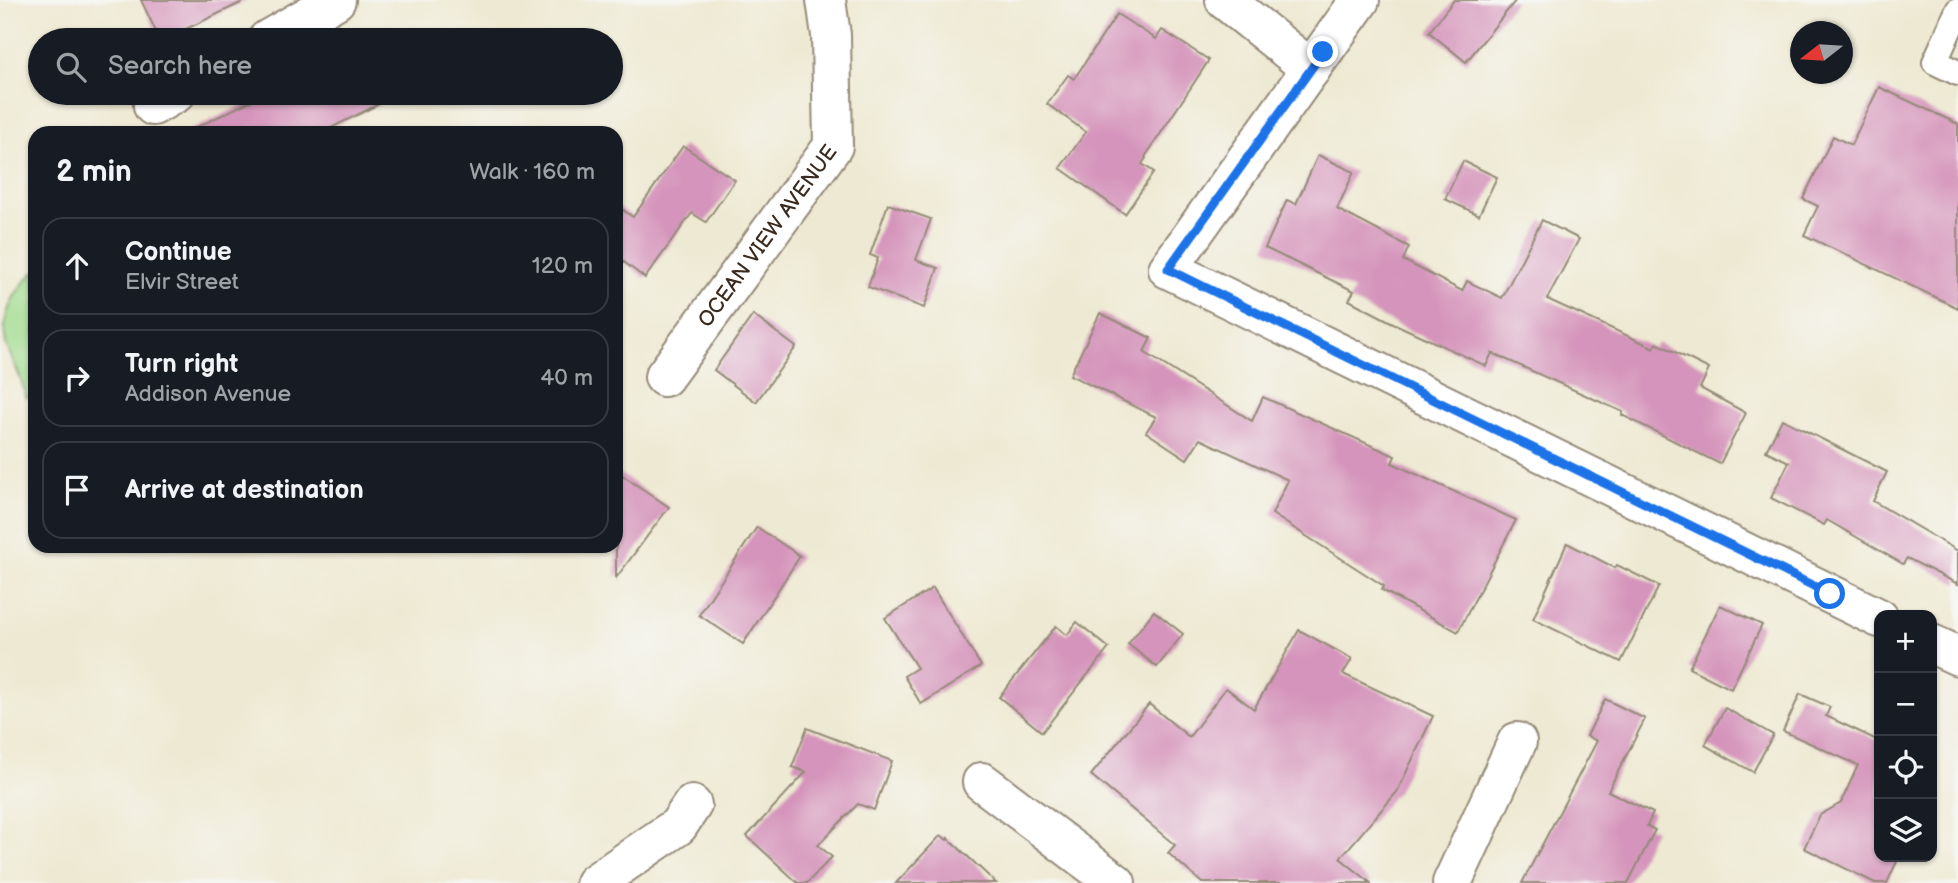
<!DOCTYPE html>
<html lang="en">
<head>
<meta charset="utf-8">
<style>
	:root { --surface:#171b24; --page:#242831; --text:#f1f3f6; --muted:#9ea1a6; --line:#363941 }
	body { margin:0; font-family:"Balsamiq Sans",sans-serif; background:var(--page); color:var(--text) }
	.controls { position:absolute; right:21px; bottom:21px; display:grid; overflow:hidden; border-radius:14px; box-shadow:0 2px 5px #0004 }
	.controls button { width:63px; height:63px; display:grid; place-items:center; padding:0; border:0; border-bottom:2px solid var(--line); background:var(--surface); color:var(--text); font:35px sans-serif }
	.compass { position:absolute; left:1790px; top:21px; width:63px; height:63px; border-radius:50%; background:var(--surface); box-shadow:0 2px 5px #0004; rotate:253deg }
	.stop { position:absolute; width:21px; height:21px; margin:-16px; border:5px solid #1a73e8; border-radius:50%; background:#fff }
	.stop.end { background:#1a73e8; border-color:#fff; box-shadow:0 2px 7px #0008 }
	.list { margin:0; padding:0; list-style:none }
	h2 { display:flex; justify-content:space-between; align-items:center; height:91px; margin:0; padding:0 28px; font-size:30px }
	h2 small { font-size:23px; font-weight:400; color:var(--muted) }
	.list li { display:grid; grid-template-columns:46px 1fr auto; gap:21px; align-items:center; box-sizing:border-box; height:98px; margin:0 14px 14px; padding:0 14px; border:2px solid var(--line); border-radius:21px }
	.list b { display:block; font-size:26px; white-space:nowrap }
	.list p { margin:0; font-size:23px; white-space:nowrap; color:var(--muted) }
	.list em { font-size:23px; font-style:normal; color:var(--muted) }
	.icon { flex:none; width:38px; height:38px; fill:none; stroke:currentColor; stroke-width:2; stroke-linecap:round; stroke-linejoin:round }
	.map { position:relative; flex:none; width:1958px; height:883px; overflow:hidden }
	.search { position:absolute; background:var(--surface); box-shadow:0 2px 5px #0004; left:28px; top:28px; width:595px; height:77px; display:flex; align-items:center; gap:18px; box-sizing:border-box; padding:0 24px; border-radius:38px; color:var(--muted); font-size:26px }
	.panel { position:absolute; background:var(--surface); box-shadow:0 2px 5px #0004; left:28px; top:126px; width:595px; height:427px; border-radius:21px }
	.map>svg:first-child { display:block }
	.green { fill:#a0db8e; stroke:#6e8256; stroke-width:2 }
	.building { fill:#d594bb }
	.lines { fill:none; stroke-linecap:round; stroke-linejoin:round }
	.service-casing { stroke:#948a78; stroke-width:28 }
	.minor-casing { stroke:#948a78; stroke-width:42 }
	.service { stroke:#fff; stroke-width:24 }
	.minor { stroke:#fff; stroke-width:38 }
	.route { stroke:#1a73e8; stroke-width:9 }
	.labels { text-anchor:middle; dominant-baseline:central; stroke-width:6; stroke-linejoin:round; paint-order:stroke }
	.street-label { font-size:21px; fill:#3b2a1e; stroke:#f6f6f2 }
</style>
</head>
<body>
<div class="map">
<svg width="1958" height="883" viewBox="0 0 1958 883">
	<rect width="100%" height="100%" fill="#f6f6f2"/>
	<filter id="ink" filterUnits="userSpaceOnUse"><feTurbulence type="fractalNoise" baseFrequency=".0143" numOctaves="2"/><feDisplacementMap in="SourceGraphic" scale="14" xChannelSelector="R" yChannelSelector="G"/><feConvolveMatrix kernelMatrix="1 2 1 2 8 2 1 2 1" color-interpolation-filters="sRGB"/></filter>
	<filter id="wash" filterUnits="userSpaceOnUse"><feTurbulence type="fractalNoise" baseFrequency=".00686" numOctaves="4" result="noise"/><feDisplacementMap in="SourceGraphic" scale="28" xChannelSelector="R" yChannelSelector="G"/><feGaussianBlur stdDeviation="1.57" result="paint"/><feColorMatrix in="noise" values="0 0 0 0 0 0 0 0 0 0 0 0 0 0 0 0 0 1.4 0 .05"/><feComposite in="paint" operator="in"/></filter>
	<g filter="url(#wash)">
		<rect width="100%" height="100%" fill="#eee9d2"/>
		<path class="green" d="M35,271V398L26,397C22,377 13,363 6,344C0,315 14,291 35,271Z"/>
		<g id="blocks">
			<g class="building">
				<path d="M141,0H247L163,40H160Z"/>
				<path d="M1454,0H1516L1466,62L1429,32Z"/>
				<path d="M1117,14L1156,39L1162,30L1209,60L1145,157L1146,158L1142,164L1154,172L1125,214L1060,168L1086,132L1047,104L1068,75L1074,79Z"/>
				<path d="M1879,87L1958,124V308L1804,235L1818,206L1803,199L1833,136L1851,145Z"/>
				<path d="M267,93H401L321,133H185Z"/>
				<path d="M683,146L735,180L706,222L692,213L645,278L616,256V205L633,217Z"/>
				<path d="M1318,155L1354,172L1337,209L1409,247L1403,260L1462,291L1467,281L1502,298L1542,220L1579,239L1547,299L1654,348L1657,343L1709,369L1700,388L1746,413L1720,464L1622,415L1623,412L1492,353L1486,366L1395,324L1349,300L1354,291L1265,248L1287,200L1296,204Z"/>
				<path d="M1463,161L1497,177L1479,215L1445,199Z"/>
				<path d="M888,204L931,219L916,260L938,268L924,308L868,287L878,258L870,255Z"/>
				<path d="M1100,313L1151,338L1144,352L1252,421L1263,397L1395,456L1392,463L1516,520L1458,632L1382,590L1384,586L1272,514L1288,480L1200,439L1187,459L1146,432L1156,417L1070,375Z"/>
				<path d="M753,315L796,347L756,402L714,370Z"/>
				<path d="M1782,419L1887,472L1873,501L1958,551V584L1907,558L1903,564L1827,520L1824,525L1771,498L1789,462L1766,451Z"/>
				<path d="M616,471L669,507L616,578Z"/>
				<path d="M757,527L800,556L743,644L699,615Z"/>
				<path d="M1567,543L1615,568L1617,565L1659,586L1621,662L1533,619Z"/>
				<path d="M933,588L981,666L921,704L904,676L917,668L885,618Z"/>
				<path d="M1720,605L1762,625L1731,689L1689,668Z"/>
				<path d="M1154,611L1183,634L1157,667L1128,644Z"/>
				<path d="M1077,622L1109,648L1042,732L999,697L1056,626L1067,635Z"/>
				<path d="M1299,630L1352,659L1343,674L1433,716L1397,792L1340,858L1371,883H1202L1168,853L1175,845L1091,775L1149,704L1189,737L1226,688L1254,709Z"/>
				<path d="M1800,694L1830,707L1826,716L1879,741V857H1899L1887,883H1875L1804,848L1820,815L1841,803L1858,765L1783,731Z"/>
				<path d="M1605,699L1645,719L1608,791L1653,813L1647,826L1655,830L1628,883H1522L1597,741L1587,736Z"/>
				<path d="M1725,708L1773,735L1753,772L1705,745Z"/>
				<path d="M807,728L892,761L874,810L858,804L818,845L832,857L807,883H798L747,836L806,772L792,767Z"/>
				<path d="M941,835L947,840L948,838L996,883H896Z"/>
			</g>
		</g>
	</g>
	<g filter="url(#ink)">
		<use href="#blocks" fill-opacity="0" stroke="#948a78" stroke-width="2"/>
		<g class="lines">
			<g class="service-casing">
				<path id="service" d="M1958,10L1935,62L1958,73"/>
			</g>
			<g class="minor-casing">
				<g id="minor">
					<path d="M1225,0L1311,69"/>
					<path d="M1360,0L1168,269L1879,618"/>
					<path d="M267,40L336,0"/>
					<path d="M153,106L176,93"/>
					<path id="s1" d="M664,377L833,146L831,35L826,0"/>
					<path d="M1932,644L1958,656"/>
					<path d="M982,782L1116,883"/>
					<path d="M595,883L678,826L692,805"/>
					<path d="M1452,883L1517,742"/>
				</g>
			</g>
			<use href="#service" class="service"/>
			<use href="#minor" class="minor"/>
		</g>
	</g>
	<g class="lines" filter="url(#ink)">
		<path class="route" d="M1323,52L1168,269L1830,594"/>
	</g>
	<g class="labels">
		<g class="street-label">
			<text stroke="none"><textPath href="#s1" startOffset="175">OCEAN VIEW AVENUE</textPath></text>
		</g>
	</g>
</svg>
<div class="controls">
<button>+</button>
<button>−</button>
<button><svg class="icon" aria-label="locate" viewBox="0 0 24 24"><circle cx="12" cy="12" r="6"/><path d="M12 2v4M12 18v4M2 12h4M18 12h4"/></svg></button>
<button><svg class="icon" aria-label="layers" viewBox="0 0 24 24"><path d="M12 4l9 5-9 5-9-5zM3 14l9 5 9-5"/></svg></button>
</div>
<svg class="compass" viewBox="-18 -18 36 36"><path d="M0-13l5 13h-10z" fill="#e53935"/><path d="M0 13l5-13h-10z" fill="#9ea1a6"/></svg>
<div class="stop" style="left:1830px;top:594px"></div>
<div class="stop end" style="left:1323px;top:52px"></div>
<div class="search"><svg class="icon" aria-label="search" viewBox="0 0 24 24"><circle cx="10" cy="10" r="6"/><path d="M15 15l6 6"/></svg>Search here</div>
<section class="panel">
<h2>2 min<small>Walk · 160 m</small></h2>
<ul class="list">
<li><svg class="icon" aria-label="ahead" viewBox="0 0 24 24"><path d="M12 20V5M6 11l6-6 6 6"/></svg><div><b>Continue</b><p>Elvir Street</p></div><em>120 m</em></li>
<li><svg class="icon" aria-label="right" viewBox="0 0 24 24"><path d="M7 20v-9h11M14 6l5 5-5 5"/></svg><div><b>Turn right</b><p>Addison Avenue</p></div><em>40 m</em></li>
<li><svg class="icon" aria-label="arrive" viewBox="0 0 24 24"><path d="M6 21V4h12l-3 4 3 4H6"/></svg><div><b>Arrive at destination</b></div></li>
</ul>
</section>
</div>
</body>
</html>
